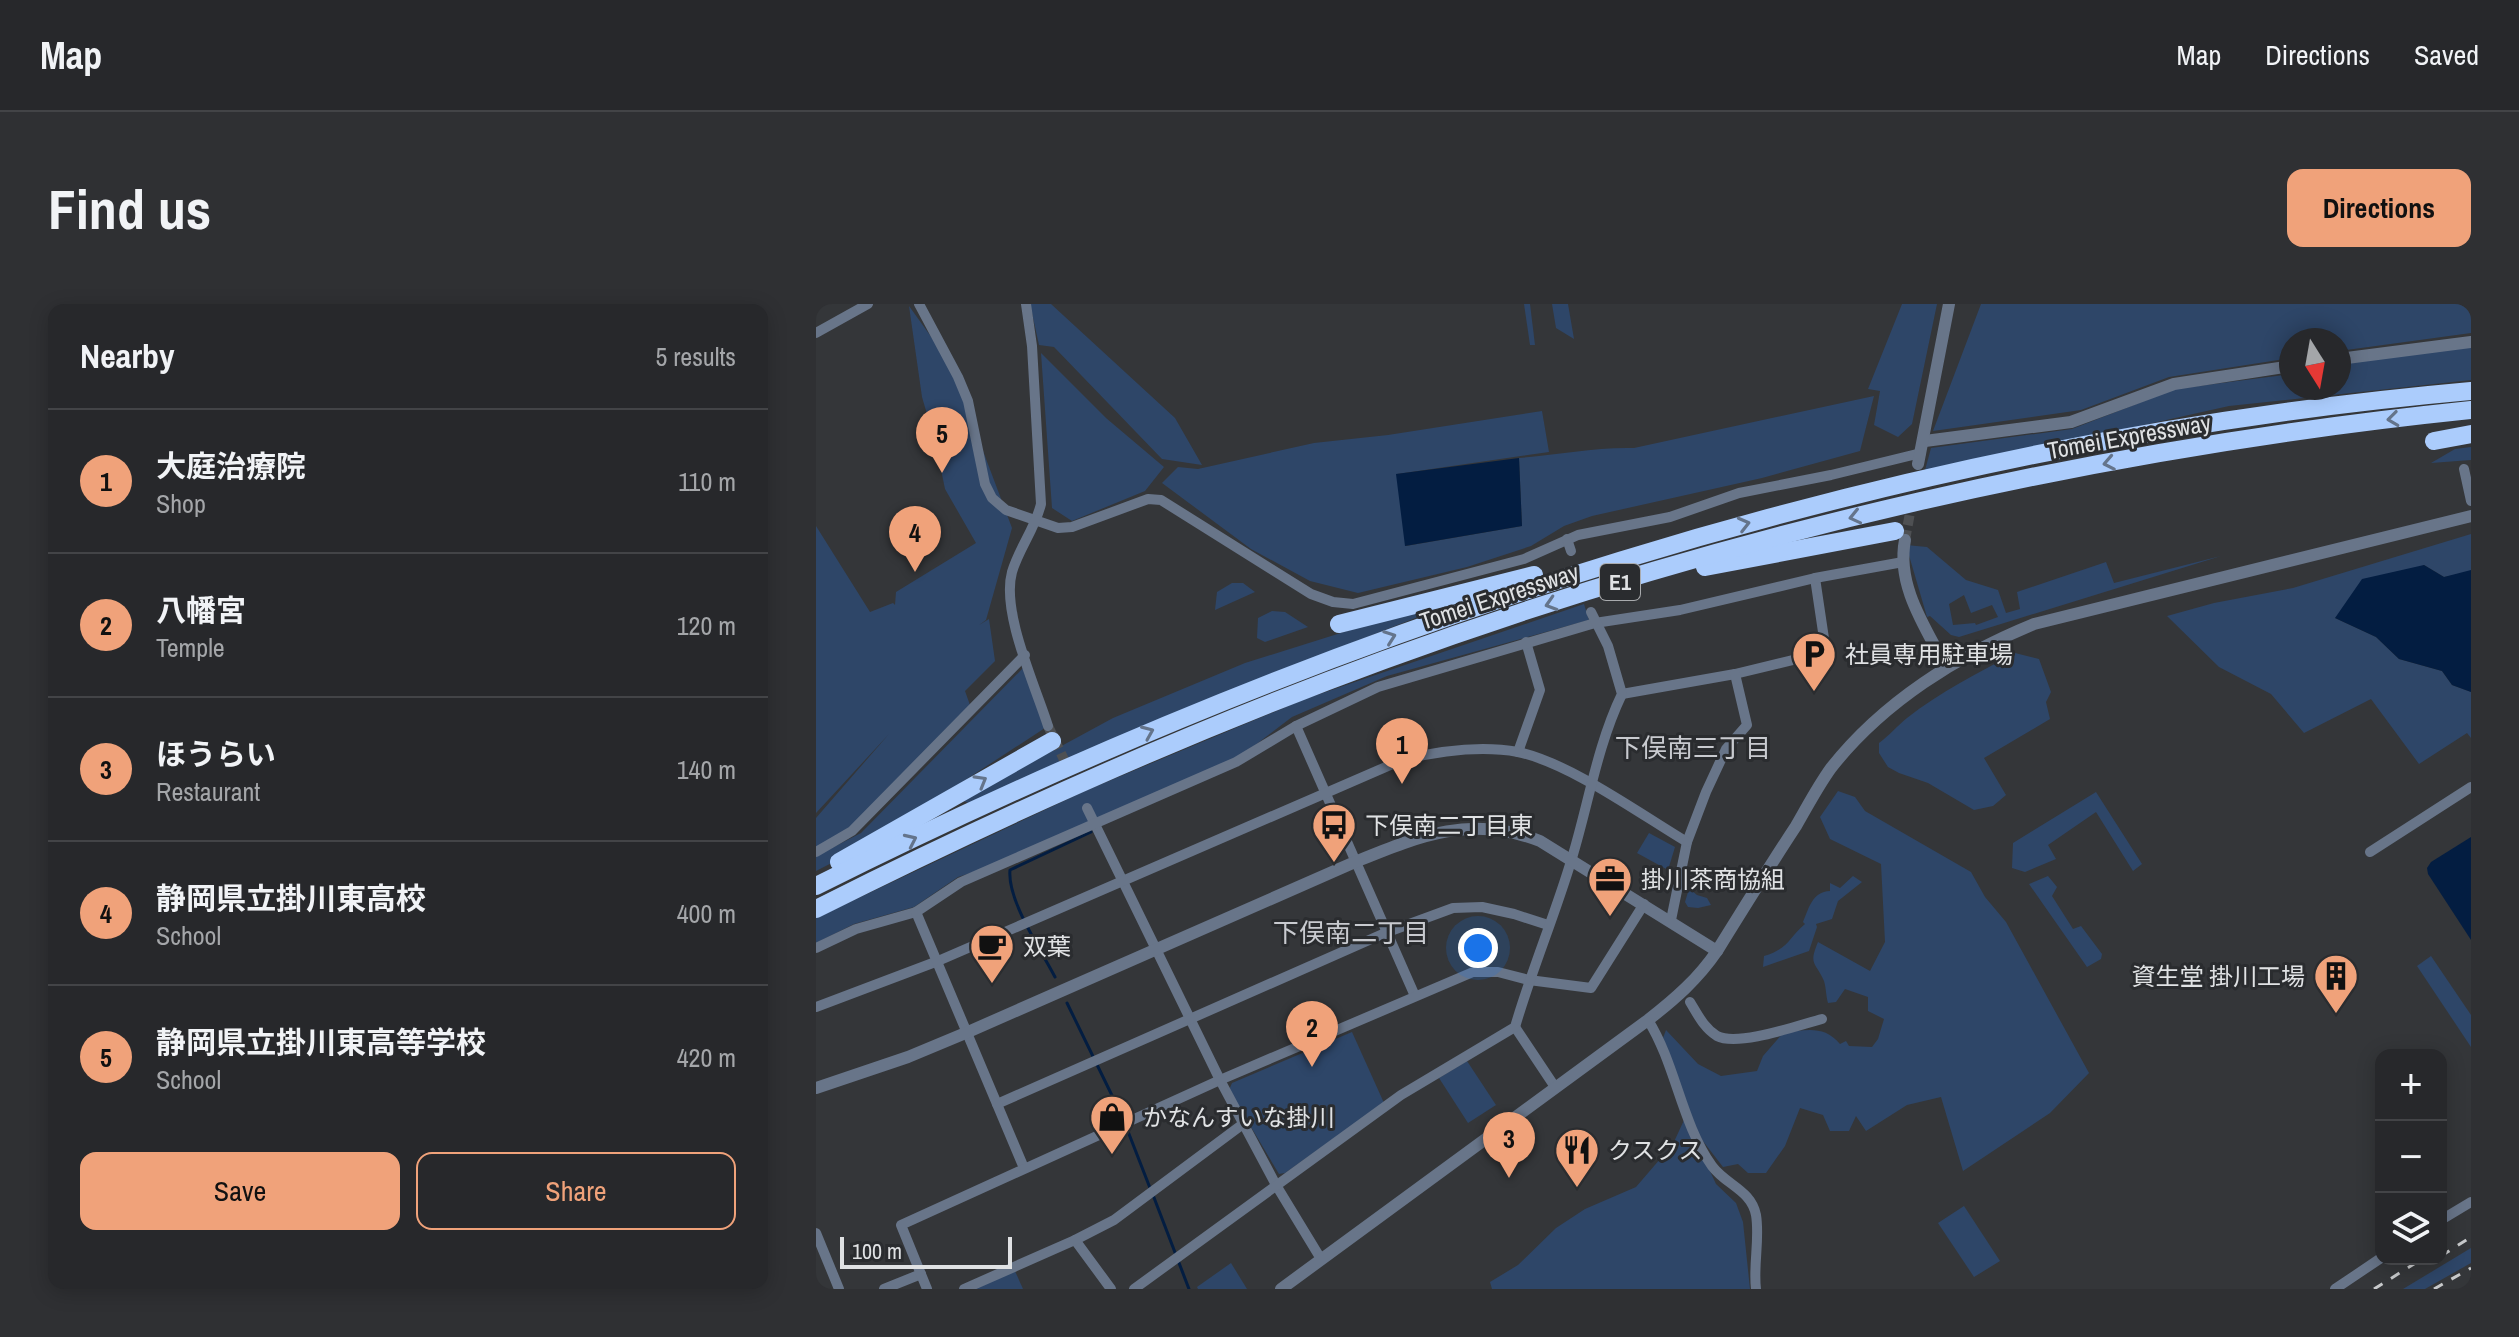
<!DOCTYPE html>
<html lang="en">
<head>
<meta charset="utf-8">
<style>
	:root { --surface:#27282b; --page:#2f3033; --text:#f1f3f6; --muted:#a4a6a9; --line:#434447; --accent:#f0a27a }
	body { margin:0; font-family:"Archivo Narrow","Noto Sans JP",sans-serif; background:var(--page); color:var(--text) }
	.controls { position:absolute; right:24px; bottom:24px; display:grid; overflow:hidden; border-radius:16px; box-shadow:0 4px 20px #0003 }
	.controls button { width:72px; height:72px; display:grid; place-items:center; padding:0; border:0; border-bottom:2px solid var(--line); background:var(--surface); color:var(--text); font:40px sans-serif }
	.compass { position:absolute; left:1463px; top:24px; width:72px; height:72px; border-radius:50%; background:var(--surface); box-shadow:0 4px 20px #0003; rotate:169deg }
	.scale { position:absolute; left:24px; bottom:20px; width:172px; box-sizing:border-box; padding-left:8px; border:4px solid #e0e2e4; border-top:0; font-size:22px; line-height:28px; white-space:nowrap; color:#e0e2e4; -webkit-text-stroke:6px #2a2c2f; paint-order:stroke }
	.you { position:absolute; left:662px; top:644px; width:28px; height:28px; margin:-20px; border:6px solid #fff; border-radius:50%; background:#1a73e8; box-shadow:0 0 0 12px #1a73e833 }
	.badge { display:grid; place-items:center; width:52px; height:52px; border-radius:50%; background:var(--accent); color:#111; font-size:26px; font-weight:700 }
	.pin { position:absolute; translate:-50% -66px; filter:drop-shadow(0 2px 4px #0008) }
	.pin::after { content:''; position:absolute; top:42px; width:28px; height:24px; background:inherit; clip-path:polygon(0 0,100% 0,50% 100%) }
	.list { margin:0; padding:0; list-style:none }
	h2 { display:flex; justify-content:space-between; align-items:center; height:104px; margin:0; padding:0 32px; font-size:34px }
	h2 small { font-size:26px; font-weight:400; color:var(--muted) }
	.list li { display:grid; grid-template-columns:52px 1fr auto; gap:24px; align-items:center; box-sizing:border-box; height:144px; padding:0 32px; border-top:2px solid var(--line) }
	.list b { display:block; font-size:30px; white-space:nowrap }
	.list p { margin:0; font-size:26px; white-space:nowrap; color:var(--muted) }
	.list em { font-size:26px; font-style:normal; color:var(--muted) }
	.actions { display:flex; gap:16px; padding:24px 32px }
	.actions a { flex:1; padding:18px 0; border:2px solid var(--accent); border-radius:16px; text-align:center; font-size:28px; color:var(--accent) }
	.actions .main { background:var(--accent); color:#111 }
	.icon { flex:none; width:44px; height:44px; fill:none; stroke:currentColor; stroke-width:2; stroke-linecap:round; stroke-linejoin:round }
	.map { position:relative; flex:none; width:1655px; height:985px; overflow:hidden; border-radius:16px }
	header { display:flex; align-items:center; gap:48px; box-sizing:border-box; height:112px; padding:0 40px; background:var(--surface); border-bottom:2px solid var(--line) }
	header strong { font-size:38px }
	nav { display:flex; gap:44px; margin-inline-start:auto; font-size:28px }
	.intro { display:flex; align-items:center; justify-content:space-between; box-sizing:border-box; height:192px; padding:0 48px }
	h1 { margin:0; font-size:56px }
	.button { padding:20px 36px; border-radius:16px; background:var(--accent); color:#111; font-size:28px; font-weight:700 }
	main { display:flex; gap:48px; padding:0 48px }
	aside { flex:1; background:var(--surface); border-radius:16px; box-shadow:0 4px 20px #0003 }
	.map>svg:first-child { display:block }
	.green { fill:#2e4668; fill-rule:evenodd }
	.water { fill:#031d41 }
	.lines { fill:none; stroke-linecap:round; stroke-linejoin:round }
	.stream { stroke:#031d41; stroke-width:3 }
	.minor-tunnel { stroke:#4e5053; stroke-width:10; stroke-dasharray:10 5; stroke-linecap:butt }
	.minor { stroke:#687589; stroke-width:10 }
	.tertiary { stroke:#687589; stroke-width:12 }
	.motorway { stroke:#abccfc; stroke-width:18 }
	.rail { stroke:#c7c9cb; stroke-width:3; stroke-dasharray:10 10; stroke-linecap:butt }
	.oneway { stroke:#64748b }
	.labels { text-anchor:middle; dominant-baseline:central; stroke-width:6; stroke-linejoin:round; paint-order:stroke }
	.shield { fill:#2a2c2f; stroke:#a9abae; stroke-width:2 }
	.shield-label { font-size:22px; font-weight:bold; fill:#e0e2e4 }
	.street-label { font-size:24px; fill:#e0e2e4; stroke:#2a2c2f }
	.poi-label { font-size:24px; fill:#e0e2e4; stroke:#2a2c2f; text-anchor:start }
	.neighbourhood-label { font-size:26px; fill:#c8cacf; stroke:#2a2c2f }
</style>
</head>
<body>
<header>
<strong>Map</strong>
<nav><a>Map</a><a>Directions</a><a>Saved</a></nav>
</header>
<div class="intro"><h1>Find us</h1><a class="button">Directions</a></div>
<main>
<aside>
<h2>Nearby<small>5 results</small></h2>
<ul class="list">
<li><span class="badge">1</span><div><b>大庭治療院</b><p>Shop</p></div><em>110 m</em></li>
<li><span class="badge">2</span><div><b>八幡宮</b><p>Temple</p></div><em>120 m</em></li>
<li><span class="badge">3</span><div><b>ほうらい</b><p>Restaurant</p></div><em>140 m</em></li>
<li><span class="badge">4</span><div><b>静岡県立掛川東高校</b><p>School</p></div><em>400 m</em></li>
<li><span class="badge">5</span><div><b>静岡県立掛川東高等学校</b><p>School</p></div><em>420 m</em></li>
</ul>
<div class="actions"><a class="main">Save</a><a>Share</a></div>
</aside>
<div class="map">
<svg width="1655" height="985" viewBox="0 0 1655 985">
	<rect width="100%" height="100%" fill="#343639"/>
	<g class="green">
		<path d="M214,0H235L359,114L386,161L346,155L238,43L223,41Z"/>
		<path d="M708,0H714L719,41H714Z"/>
		<path d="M736,0H752L758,35L740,24Z"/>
		<path d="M1086,0H1121L1096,120L1082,133L1058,121L1064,87L1052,85Z"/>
		<path d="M1165,0H1655V29L1523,47V36H1475V54L1353,73L1265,106L1117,127Z"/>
		<path d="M93,2L134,59L196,224L170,316L163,321L173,315L179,357L149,387L154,401L36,527L0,547V514L73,430L0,509V222L54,308L77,299L79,301L80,288L160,239L129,185L120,141L106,93Z"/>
		<path d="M1655,42V76L1413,102L1108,170L1115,144L1256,125L1359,85L1475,70V84H1523V61L1606,47Z"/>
		<path d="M225,49L290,114L348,163L329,187L256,217L236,204Z"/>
		<path d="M1058,92L1044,147L946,174L776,212L748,222L715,242L651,263L542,289L494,277L435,245L346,179L362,163L382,165L498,139L572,131L726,107L733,148L581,170L590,242L706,222L703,154C741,151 779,143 818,144Z"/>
		<path d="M1655,143V156L1615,159L1639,145Z"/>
		<path d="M1655,230V268L1628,273L1608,261L1519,314L1560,333L1583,355L1626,367L1636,381L1655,388V434L1651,429L1603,460L1555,395L1488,429L1455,390L1403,363L1351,312L1398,299L1477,284Z"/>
		<path d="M1090,241L1111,243L1150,276L1182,286L1190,309L1204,305L1201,288L1290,258L1298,279L1405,252L1143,333L1135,331L1114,312L1111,313ZM1148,291L1155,309L1176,301L1182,313L1160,321L1159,319L1137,321L1133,300Z"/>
		<path d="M416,279H427L439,288L399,306L401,288Z"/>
		<path d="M768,300L773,316L571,372L476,413L417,458L170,564L142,573L98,603L38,620L0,639V614L269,487L489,395Z"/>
		<path d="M620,306C463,368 305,427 154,500L146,496L297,414L429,359L585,310Z"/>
		<path d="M456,307L469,308L492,323L449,338L441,334L442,314Z"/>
		<path d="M1199,349L1223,355L1235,388L1230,398L1234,415L1168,454L1190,491L1177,502L1158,506L1112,479L1083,469L1072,463L1063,449V439C1074,431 1081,422 1091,414C1124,388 1162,369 1199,349Z"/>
		<path d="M207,364L232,422L45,544L0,567V552L45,529Z"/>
		<path d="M1022,487L1039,493L1049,507L1155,568L1169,593L1190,618L1273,769L1234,809L1147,867L1125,793L1091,801L1050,827L1040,812L1033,827H1014L1007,811L984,804L969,842L950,869H932L922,860L907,863L883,832L847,734L850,726L882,760L905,772L941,767L947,752L967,729C990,726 1008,721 1024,740L1030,737L1033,742L1056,743L1062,735L1068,715L1052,707V693L1029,685L1020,698L1012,699C1010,692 1010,683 1008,677C1000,658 992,662 1002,638L1054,667L1069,638L1065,560L1014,535L1004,513Z"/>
		<path d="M1280,488L1326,560L1317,567L1280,508L1232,541L1240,555L1209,568L1196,564L1197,539Z"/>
		<path d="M833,529L859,543L852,566L821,549Z"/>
		<path d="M1037,572L1046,578L1022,597L1016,615L1000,620L1001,623L993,647L947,663L948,652C974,644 972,634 989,620L987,618C993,604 996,588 1014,587V579L1024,584Z"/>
		<path d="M1232,572L1241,583L1236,592L1257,625L1265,622L1286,650L1285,655L1271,663L1213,580Z"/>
		<path d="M875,586L881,591L891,594L895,601L882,604L872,603L869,598L872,588Z"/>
		<path d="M1615,652L1655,711V743L1601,662Z"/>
		<path d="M536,728L568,799L469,869L463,870L413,786L416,779Z"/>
		<path d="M651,757L680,801L652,819L623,774Z"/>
		<path d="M869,814L900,880L920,899L927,918L934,985H676L674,978L702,961L740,924L769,905L820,883L857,840Z"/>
		<path d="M1148,902L1184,957L1158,973L1122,919Z"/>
		<path d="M1655,944V959L1609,985H1587Z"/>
		<path d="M415,959L431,985H382L381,983Z"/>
		<path d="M199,967L207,985H159Z"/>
	</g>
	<g class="water">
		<path d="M703,154L706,222L589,242L580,170Z"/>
		<path d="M1608,261L1628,273L1655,266V388L1636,381L1626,367L1583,355L1560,333L1519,314L1546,275Z"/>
		<path d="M1655,533V636L1612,570L1611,564L1615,558Z"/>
	</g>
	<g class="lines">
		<g class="stream">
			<path d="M239,673C225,646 191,596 194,566L275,528"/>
			<path d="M251,699L306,812L334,884"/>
			<path d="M337,891L373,985"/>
		</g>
		<g class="minor-tunnel">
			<path d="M1089,236L1096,198"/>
			<path d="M232,422L253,466"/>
		</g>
		<g class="minor">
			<path d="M103,0L142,73L152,97L169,180L176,194L190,206L242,224L256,223L332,195L345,196L495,290L517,298L537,300L708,255L762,231L854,213L923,189L1015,171L1105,149"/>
			<path d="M210,0L216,42L225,200C219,225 203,244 196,268C185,308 219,381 232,422"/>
			<path d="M0,29L52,0"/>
			<path d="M1648,165L1655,197"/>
			<path d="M751,235L755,247"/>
			<path d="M806,390L919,370L1010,348L999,274"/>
			<path d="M480,422L599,692"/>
			<path d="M702,448L724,386L710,338"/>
			<path d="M271,504L404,776L460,881L505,955"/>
			<path d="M0,548L36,527L209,351"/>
			<path d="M1554,548L1655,483"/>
			<path d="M855,616L871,538L890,488L910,445L931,421L919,370"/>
			<path d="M0,644L40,625L100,608"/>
			<path d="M874,698C882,711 888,724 901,732C922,743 983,721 1006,715"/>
			<path d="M0,703L122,657L586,456C623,447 663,441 702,448C754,459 824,510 871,538"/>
			<path d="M832,716C860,761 865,818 896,862C910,881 935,886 940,911C944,935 937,961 940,985"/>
			<path d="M699,723L739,783"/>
			<path d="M181,800L569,629L637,604L666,603L698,610L732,621"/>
			<path d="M208,864L100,608L145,578L420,458L480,422L562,383L779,319L864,306L999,274L1087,258"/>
			<path d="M1625,916L1655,898"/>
			<path d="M0,929L23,985"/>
			<path d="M259,936L295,985"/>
			<path d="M68,985L105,970"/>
			<path d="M111,985L85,921L404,776L657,668H682L713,676L775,684L828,600"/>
			<path d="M148,985L259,936L298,916L427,820"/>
			<path d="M318,985L585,791L699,723C716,665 739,611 756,554C773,498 781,442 806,390L792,342L775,308"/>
			<path d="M1519,985L1565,954"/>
		</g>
		<g class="tertiary">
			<path d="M1523,55L1655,38"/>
			<path d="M1109,137L1255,118L1358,80L1475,62"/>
			<path d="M1102,160L1133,0"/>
			<path d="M1089,236C1080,282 1110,324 1130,363"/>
			<path d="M0,784L92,753L152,728L539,558C603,532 655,510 724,537L901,647"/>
			<path d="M465,985L832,716C859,695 882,675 901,647C927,605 953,563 980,522C991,503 1002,482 1015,464C1067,398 1142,351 1218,320L1655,212"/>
		</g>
		<g class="motorway">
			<path d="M1618,137L1655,130"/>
			<path d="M889,263L1079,227"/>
			<path d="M523,320L718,271"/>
			<path d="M23,558L236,437"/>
			<path d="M0,582C517,323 1077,138 1655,87"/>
			<path d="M0,605C185,512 374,427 568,356C917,228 1285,144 1655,106"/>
		</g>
		<g class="rail">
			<path d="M1625,952L1655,933"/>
			<path d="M1558,985L1606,955"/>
			<path d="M1618,985L1655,964"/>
		</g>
	</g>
	<defs><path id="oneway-chevron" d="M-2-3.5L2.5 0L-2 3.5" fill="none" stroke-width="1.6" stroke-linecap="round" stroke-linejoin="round" transform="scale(2)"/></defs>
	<g class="oneway">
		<use href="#oneway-chevron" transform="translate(1577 115) rotate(173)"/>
		<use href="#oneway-chevron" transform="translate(1293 159) rotate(169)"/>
		<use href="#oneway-chevron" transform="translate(1039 213) rotate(167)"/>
		<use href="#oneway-chevron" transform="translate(928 220) rotate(-14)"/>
		<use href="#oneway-chevron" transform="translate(735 300) rotate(163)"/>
		<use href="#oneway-chevron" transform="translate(574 333) rotate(-20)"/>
		<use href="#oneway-chevron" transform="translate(332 428) rotate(-23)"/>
		<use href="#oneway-chevron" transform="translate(165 477) rotate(-30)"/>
		<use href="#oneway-chevron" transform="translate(95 536) rotate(-25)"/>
	</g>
	<defs>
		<g id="parking-pin" transform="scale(2.3)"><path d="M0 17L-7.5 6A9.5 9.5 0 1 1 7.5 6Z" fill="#f0a27a" stroke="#2a2c2f"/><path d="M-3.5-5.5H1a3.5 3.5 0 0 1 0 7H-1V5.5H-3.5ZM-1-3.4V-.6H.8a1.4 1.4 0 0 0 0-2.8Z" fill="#111"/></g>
		<g id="bus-pin" transform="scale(2.3)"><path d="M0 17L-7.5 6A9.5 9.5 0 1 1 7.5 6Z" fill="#f0a27a" stroke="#2a2c2f"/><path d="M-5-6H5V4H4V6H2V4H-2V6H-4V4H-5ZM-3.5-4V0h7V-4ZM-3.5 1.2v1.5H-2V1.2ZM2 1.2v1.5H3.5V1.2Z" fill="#111"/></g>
		<g id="office-pin" transform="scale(2.3)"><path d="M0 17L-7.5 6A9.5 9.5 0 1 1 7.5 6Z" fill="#f0a27a" stroke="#2a2c2f"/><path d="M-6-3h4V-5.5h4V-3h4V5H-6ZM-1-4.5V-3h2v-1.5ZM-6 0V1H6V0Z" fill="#111"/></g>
		<g id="cafe-pin" transform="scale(2.3)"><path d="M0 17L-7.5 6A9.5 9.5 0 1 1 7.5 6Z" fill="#f0a27a" stroke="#2a2c2f"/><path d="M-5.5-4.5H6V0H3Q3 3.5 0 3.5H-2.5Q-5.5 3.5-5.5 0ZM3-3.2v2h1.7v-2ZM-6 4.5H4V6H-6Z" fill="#111"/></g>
		<g id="building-pin" transform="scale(2.3)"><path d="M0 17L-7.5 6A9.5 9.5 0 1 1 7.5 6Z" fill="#f0a27a" stroke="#2a2c2f"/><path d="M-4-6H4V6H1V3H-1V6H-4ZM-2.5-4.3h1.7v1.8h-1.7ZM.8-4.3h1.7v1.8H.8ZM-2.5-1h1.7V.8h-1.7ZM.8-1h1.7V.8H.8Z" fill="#111"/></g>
		<g id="shop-pin" transform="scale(2.3)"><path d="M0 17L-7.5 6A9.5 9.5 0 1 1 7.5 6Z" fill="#f0a27a" stroke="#2a2c2f"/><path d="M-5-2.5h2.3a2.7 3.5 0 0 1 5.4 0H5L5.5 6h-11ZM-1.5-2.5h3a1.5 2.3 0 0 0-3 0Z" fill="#111"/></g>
		<g id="restaurant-pin" transform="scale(2.3)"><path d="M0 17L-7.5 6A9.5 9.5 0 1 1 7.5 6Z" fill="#f0a27a" stroke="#2a2c2f"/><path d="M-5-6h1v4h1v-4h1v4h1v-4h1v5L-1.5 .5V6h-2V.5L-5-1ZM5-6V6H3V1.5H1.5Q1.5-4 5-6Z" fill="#111"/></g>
	</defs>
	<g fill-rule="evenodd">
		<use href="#parking-pin" x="998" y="350"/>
		<use href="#bus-pin" x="518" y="521"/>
		<use href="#office-pin" x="794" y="575"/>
		<use href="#cafe-pin" x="176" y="642"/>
		<use href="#building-pin" x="1520" y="672"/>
		<use href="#shop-pin" x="296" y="813"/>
		<use href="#restaurant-pin" x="761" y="846"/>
	</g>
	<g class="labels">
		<rect class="shield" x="784" y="260" width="40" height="36" rx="6"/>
		<g class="shield-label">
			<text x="804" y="278">E1</text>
		</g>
		<g class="street-label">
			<text transform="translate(1313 132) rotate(-10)">Tomei Expressway</text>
			<text transform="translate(683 292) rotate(-18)">Tomei Expressway</text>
		</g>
		<g class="poi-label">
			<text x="1029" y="350">社員専用駐車場</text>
			<text x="549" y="521">下俣南二丁目東</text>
			<text x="825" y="575">掛川茶商協組</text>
			<text x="207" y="642">双葉</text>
			<text x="1489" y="672" text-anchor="end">資生堂 掛川工場</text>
			<text x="327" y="813">かなんすいな掛川</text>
			<text x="792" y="846">クスクス</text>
		</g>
		<g class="neighbourhood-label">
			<text x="877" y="443">下俣南三丁目</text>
			<text x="535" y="628">下俣南二丁目</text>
		</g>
	</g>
</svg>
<div class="controls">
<button>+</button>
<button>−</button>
<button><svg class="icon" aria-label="layers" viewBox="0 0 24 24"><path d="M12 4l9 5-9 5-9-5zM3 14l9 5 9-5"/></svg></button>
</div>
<svg class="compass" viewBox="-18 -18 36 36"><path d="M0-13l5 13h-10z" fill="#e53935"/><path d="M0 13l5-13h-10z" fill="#a4a6a9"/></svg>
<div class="scale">100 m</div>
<div class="you"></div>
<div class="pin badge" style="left:586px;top:480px">1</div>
<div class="pin badge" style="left:496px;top:763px">2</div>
<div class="pin badge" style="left:693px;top:874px">3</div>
<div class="pin badge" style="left:99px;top:268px">4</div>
<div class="pin badge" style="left:126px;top:169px">5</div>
</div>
</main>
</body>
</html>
